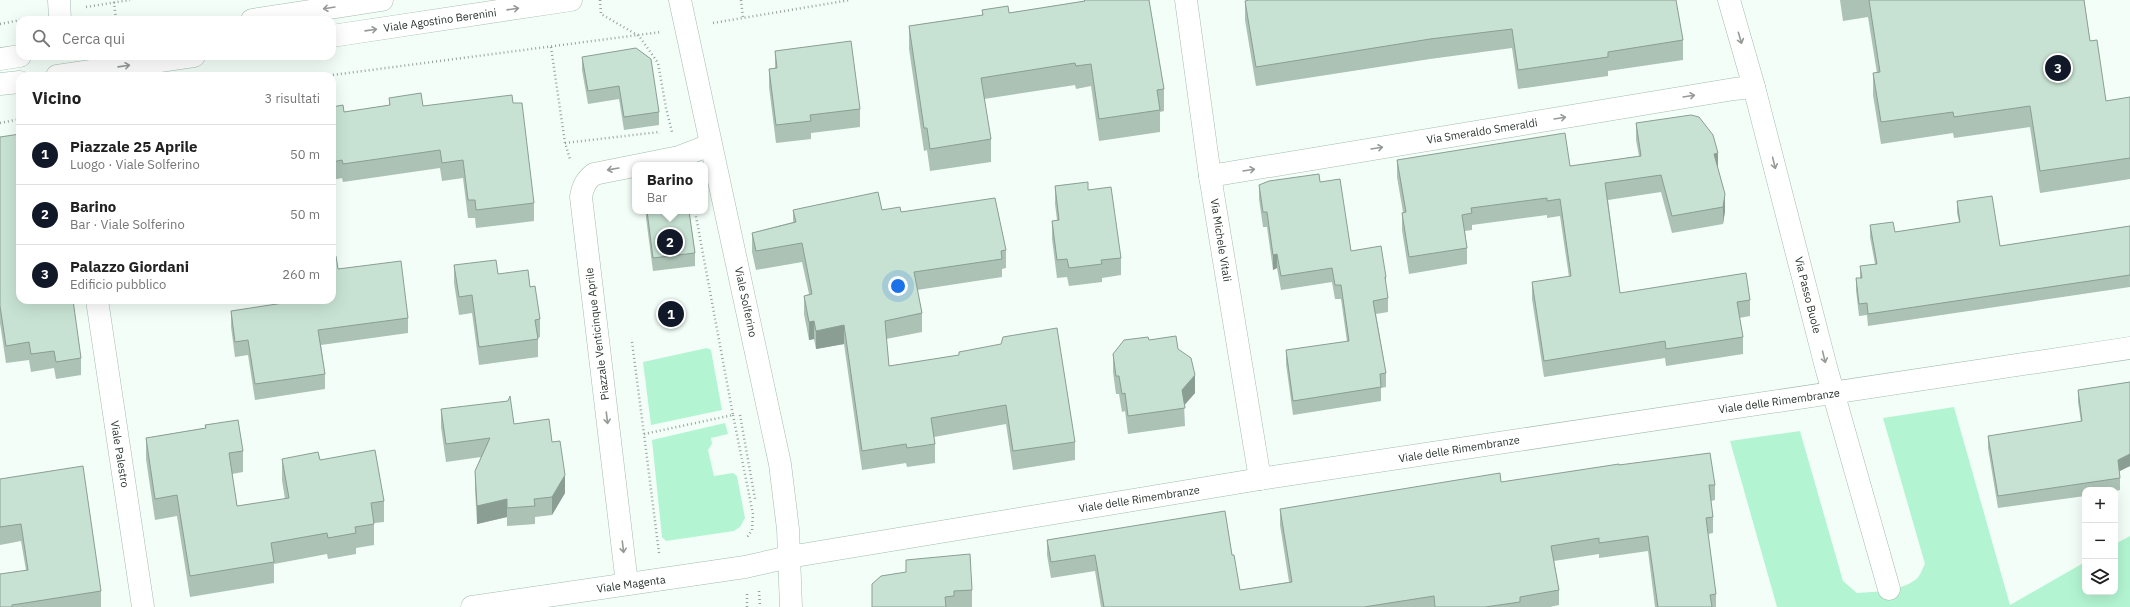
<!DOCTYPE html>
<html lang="it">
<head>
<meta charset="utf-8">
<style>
	:root { --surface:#fff; --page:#f6f6f6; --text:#222; --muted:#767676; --line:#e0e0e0; --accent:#111827 }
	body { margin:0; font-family:"IBM Plex Sans",sans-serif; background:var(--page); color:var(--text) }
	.controls { position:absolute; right:12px; bottom:12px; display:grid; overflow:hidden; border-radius:8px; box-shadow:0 4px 16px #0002 }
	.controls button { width:36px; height:36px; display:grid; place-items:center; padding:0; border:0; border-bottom:1px solid var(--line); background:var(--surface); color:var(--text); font:20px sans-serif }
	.you { position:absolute; left:898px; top:286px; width:14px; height:14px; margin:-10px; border:3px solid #fff; border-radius:50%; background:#1a73e8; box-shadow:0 0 0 6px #1a73e833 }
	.badge { display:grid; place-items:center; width:26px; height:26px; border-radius:50%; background:var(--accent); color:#fff; font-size:13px; font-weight:700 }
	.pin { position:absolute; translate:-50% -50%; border:2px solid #fff; box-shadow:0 1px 4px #0006 }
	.popup { position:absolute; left:632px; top:162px; width:76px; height:52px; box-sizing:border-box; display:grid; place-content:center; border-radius:8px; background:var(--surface); filter:drop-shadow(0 1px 3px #0005); font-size:13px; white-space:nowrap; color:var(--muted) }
	.popup b { font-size:15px; color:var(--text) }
	.popup::after { content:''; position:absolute; left:50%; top:100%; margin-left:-8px; border:8px solid transparent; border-top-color:var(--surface) }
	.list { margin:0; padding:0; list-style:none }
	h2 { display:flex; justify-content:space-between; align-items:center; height:52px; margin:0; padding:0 16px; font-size:17px }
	h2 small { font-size:13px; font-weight:400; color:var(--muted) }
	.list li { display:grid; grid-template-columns:26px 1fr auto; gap:12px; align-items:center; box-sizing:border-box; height:60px; padding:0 16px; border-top:1px solid var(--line) }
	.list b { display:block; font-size:15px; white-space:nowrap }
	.list p { margin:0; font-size:13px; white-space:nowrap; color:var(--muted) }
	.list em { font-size:13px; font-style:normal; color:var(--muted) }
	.icon { flex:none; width:22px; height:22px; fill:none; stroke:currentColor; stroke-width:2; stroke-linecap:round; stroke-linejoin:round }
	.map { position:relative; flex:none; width:2130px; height:607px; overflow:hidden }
	.search { position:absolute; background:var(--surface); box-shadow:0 4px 16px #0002; left:16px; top:16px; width:320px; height:44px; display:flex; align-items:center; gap:10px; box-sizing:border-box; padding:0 14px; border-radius:12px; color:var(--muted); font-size:15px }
	.panel { position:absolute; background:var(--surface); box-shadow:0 4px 16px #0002; left:16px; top:72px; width:320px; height:232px; border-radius:12px }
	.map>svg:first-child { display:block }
	.green { fill:#b3f5d2 }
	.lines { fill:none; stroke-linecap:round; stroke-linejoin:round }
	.street-casing { stroke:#a3bdae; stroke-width:23 }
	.secondary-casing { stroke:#a3bdae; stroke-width:23 }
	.path { stroke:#98a29c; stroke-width:2.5; stroke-dasharray:1 3; stroke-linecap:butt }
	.street { stroke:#fff; stroke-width:22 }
	.secondary { stroke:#fff; stroke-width:22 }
	.wall { fill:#abc2b5 }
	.shaded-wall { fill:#8b9e94 }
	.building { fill:#c7e2d3; stroke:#8b9e94 }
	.oneway { stroke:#959a97 }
	.labels { text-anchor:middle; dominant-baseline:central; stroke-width:3.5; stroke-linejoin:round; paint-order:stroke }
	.street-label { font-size:11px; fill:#2b352f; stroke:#fff }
</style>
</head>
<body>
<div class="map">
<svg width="2130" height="607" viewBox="0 0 2130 607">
	<rect width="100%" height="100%" fill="#f3fef8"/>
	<g class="green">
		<path d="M707,348L711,350L722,410L651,425L643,362Z"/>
		<path d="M1954,407L2010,605L2085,562V592H2115V544L2130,536V607H1777L1730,441L1800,431L1843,581L1857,593C1876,592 1900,591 1915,580C1920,577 1922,569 1925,564L1883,418Z"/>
		<path d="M725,423L728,434L711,438L712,444L708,450L714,476L733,473L737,476L745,518L740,527L734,531L666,541L662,537L652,440Z"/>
	</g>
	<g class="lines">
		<g class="street-casing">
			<g id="street">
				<path d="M59,0L60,20"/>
				<path d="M680,0L780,464L788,529L791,607"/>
				<path d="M1186,0L1210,176L1260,479"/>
				<path d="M1729,0L1754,87L1826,367L1889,589"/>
				<path d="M1210,176L1734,89L1754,87"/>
				<path d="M97,300L143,607"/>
				<path d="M627,584L581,197C583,186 586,180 594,174L679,157L710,145"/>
				<path d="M472,607L745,567L789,557L1260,479L2130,348"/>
			</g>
		</g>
		<g class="secondary-casing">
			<g id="secondary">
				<path d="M252,20L382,0"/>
				<path d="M332,36L571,0"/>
				<path d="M0,59L20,56"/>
				<path d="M57,76L194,56"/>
				<path d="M0,84L20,82"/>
			</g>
		</g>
		<g class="path">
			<path d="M600,0L601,14L639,36L658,63L666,108L672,132"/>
			<path d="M741,0L743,18"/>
			<path d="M114,2L116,20"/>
			<path d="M86,7L130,0"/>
			<path d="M21,20L32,18"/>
			<path d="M713,23L850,0"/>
			<path d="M0,24L20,20"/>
			<path d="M551,47L565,143L570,159"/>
			<path d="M325,76L661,32"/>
			<path d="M0,123L20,119"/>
			<path d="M565,143L659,132L660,133"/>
			<path d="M632,342L644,434"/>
			<path d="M733,415L753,514L752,530L746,539"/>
			<path d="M740,415L755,499"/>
			<path d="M659,553L644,434L733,415L695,211"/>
			<path d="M759,591L760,607"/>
			<path d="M747,607V593"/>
		</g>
		<use href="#street" class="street"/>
		<use href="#secondary" class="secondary"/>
	</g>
	<g class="wall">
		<path d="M1084,0H1149L1164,89V111L1160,112V132L1099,141L1091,86L1076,89L1075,85L984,99L991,139V162L930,171L927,150L924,151L909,49V26L982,15V10L1009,13L1084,1Z"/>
		<path d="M1840,0H2084L2090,41L2106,101L2130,97V179L2040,193L2030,127L1954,138L1953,133L1881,144L1873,95V73H1877L1868,17L1843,21Z"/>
		<path d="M1245,1L1683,40V60L1608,71V76L1518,89L1512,48L1430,59L1256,86L1245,20Z"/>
		<path d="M775,51L860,109V127L811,133V139L776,143L769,87V69L775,68Z"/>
		<path d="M582,57L659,112V125L624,130L619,99L588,104L582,70Z"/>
		<path d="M389,98L423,106L513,103L534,203V221L476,228L475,218H468L463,178L442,181L440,168L343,182L342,178L332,180V107L344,112L389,105Z"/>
		<path d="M1636,123L1718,168L1725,211L1723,224L1672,233L1661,192L1608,200L1620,293L1750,300V316L1739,318L1743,337V354L1666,366L1665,358L1544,377L1532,299V282L1569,277L1560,216L1547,218V215L1472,225V230L1465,231L1467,248V264L1409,274L1402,230V213L1403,212L1397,177V160L1570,166L1639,156L1636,140Z"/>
		<path d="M0,137L81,358V375L56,379L54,368L31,372L29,360L6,363L0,323Z"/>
		<path d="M1320,182L1351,251L1386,288L1388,298V312L1376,314L1386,373V387L1381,388V401L1293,415L1286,364V350L1347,342L1341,299H1335L1332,282L1281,290L1277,268L1273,270L1267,227H1263L1259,199V185Z"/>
		<path d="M1055,186L1088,190L1121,258V275L1102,278V282L1069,286L1067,277L1057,278L1052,239V221L1057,220L1055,204Z"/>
		<path d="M1957,201L2000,246L2130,226V287L1868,326L1867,315L1859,316L1856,290V278H1860V266L1875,264L1870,237V225L1895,232L1959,222L1957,213Z"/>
		<path d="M793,210H882L901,212L1006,250V268L1002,269V277L917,290L922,313V332L886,339L889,366L959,355V352L1075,442V460L1013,470L1006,424L934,437L935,444V463L907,467L906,463L862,470L844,344L816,349L814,339L809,340L804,314V296L809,294L802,262L756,270L752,252V233L793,222Z"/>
		<path d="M646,211H689L695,253V266L653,271L646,218Z"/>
		<path d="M454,265L498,274L530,287L540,319V337L538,338V357L479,365L472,313L459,315L454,283Z"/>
		<path d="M338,269L408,318V333L321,345L325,374V389L255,400L248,355L235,357L231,327V311L332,300Z"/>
		<path d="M1149,340L1178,349L1195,393L1184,405L1185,426L1128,434L1125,411L1122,412L1119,394H1116L1113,372V354Z"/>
		<path d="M2130,382V466L2119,471L2120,478V490L2115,491V490H2085V496L1998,508L1988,448V436L2081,422L2078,402V390Z"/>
		<path d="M441,409L514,424L552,442L565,493L552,515L535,517V524L507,526V517L477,524L475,489V471L481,457L446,462L441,427Z"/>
		<path d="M205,425L243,451V472L232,474L237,506L285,499L282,480V459L320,460L384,501V522L374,523V545L356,548V554L328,559L327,554L274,564V583L190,597L177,516L155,520L146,459V438L205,428Z"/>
		<path d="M1619,465L1715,485V500L1711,501L1713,517V533L1708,534L1716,594V607H1655L1648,551L1599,558V554L1554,561L1559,590V605L1550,607H1101L1095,571L1051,578L1047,555V540L1232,555L1240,590L1289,582L1280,525V509L1501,482Z"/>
		<path d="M0,479L101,591V607H0L26,570L21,541L0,545Z"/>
		<path d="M906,560L972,590V607H872V584L906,572Z"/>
	</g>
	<g class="shaded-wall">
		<path d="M1718,153V170L1714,154Z"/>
		<path d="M1725,194V211L1723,224V207Z"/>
		<path d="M1277,254V268L1273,270V255Z"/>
		<path d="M1385,277H1386V291Z"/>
		<path d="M814,321V339L809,340V322Z"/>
		<path d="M844,325V344L816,349V331Z"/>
		<path d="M1195,375V393L1182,408V390Z"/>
		<path d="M2130,454V466L2118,472V460Z"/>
		<path d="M565,475V493L552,515V497Z"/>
		<path d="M507,499V517L477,524V506Z"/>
	</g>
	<g class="building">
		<path d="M1084,0H1149L1164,89L1157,90L1160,110L1099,119L1091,64L1076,66L1075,63L981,78L991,139L930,149L927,128H924L909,26L983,15L982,10L1008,6L1009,13L1085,1Z"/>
		<path d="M1249,0H1676L1683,40L1608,52V57L1518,70L1512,29L1430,39L1256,67L1245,1Z"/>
		<path d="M1869,0H2084L2090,41L2097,40L2106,101L2130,97V158L2040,171L2030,106L1954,117L1953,112L1881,122L1873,73L1880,72Z"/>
		<path d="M851,41L860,109L810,115L811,121L776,125L769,69L777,68L775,51Z"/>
		<path d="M636,48L651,59L659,112L624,117L619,86L588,91L582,57Z"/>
		<path d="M421,93L423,106L512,95L513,103H522L534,203L476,210L475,200H468L463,160L442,163L440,150L343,164L342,160L332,162V107L343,105L344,112L390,105L389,98Z"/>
		<path d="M1691,115L1699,117L1713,135L1718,153L1714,154L1725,194L1723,207L1672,216L1661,175L1605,183L1620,293L1746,273L1750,300L1737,302L1743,337L1666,349L1665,341L1544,361L1532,282L1571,276L1560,199L1547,201V198L1471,208L1472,213L1462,215L1467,248L1409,257L1402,213L1406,212L1397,160L1565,133L1570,166L1641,156L1636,123Z"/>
		<path d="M20,134V300H73L81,358L56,362L54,351L31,354L29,342L6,346L0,306V137Z"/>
		<path d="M1319,174L1320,182L1340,179L1351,251L1381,246L1386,277H1385L1388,298L1373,301L1386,373L1380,374L1381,387L1293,401L1286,350L1349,341L1341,285H1335L1332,268L1281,276L1277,254L1273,255L1267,212H1263L1259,185L1269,181Z"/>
		<path d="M1088,182V190L1111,187L1121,258L1101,260L1102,264L1069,268L1067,259L1057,260L1052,221L1059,220L1055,186Z"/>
		<path d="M878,192L882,210L900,207L901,212L995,198L1006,250L1001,251L1002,259L914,272L922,313L885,321L889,366L959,355V352L1001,344L1003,337L1057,328L1075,442L1013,451L1006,405L931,418L935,444L907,448L906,444L862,451L844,325L816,331L814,321L809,322L804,296L812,294L802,243L756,251L752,233L796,222L793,210Z"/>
		<path d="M1992,196L2000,246L2130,226V275L1868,314L1867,303L1859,304L1856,278H1862L1860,266L1877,264L1870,225L1893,222L1895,232L1960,222L1957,201Z"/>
		<path d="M647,211H689L695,253L653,258Z"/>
		<path d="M332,256H336L338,269L401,261L408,318L318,330L325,374L255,384L248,340L235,342L231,311L303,300H332Z"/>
		<path d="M496,260L498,274L528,270L530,287L535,286L540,319L535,320L538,339L479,347L472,295L459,297L454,265Z"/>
		<path d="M1176,336L1178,349L1191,358L1195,375L1182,390L1185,408L1128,416L1125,393L1122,394L1119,376H1116L1113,354L1124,340L1148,337L1149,340Z"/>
		<path d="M2130,382V454L2118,460L2120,478L1998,496L1988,436L2082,421L2078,390Z"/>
		<path d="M510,396L514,424L549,419L552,442L560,441L565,475L552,497L534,499L535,506L507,508V499L477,506L475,471L490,438L446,444L441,409L508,401Z"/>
		<path d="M238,420L243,451L229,453L237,506L289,498L282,459L318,452L320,460L375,450L384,501L371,503L374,524L355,527L356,533L328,538L327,533L271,543L274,562L190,576L177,495L155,499L146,438L206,428L205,425Z"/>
		<path d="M1710,453L1715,485H1709L1713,517L1706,518L1716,594L1710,595L1712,607H1658L1648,536L1599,543V538L1551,546L1559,590L1520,597V602L1485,607H1435L1434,596L1364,607H1104L1095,555L1051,562L1047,540L1225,511L1232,555H1234L1240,590L1292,582L1280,509L1500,473L1501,482L1619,464V465Z"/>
		<path d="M83,466L101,591L12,605V607H0V574L28,570L21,524L0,527V479Z"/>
		<path d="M970,554L972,590L954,591V596L945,597L946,607H872V584L881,576L906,572V560Z"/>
	</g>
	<defs><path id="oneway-shaft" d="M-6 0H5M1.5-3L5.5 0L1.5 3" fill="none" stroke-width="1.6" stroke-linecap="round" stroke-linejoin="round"/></defs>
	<g class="oneway">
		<use href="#oneway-shaft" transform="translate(329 8) rotate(171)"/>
		<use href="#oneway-shaft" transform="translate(513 9) rotate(-8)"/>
		<use href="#oneway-shaft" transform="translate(371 30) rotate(-8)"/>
		<use href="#oneway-shaft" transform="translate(1740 38) rotate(74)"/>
		<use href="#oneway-shaft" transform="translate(124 66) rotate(-8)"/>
		<use href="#oneway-shaft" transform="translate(1689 96) rotate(-9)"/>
		<use href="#oneway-shaft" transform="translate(1560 118) rotate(-9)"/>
		<use href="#oneway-shaft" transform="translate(1377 148) rotate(-9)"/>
		<use href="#oneway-shaft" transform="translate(1774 163) rotate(76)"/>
		<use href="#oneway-shaft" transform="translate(613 169) rotate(170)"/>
		<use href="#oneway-shaft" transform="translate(1249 170) rotate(-9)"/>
		<use href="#oneway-shaft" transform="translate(1824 357) rotate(76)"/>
		<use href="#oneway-shaft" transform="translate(607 418) rotate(83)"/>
		<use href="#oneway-shaft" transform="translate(623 547) rotate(83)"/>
	</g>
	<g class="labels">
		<g class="street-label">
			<text transform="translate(440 20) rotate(-8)">Viale Agostino Berenini</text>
			<text transform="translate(1482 131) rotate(-9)">Via Smeraldo Smeraldi</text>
			<text transform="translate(1221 240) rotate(81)">Via Michele Vitali</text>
			<text transform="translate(1808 295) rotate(76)">Via Passo Buole</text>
			<text transform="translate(746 302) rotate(78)">Viale Solferino</text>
			<text transform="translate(597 334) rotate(-97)">Piazzale Venticinque Aprile</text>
			<text transform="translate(1779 401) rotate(-8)">Viale delle Rimembranze</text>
			<text transform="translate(1459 449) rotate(-9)">Viale delle Rimembranze</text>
			<text transform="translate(120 454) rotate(81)">Viale Palestro</text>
			<text transform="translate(1139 499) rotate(-9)">Viale delle Rimembranze</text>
			<text transform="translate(631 584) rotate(-8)">Viale Magenta</text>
		</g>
	</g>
</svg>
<div class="controls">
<button>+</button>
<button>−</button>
<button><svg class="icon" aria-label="layers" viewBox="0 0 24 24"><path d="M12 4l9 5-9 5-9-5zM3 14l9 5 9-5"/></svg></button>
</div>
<div class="you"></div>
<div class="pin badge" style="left:671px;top:314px">1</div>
<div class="pin badge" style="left:670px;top:242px">2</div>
<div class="popup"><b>Barino</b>Bar</div>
<div class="pin badge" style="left:2058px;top:68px">3</div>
<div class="search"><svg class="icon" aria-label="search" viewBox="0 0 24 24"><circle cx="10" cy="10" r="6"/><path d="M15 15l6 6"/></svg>Cerca qui</div>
<section class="panel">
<h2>Vicino<small>3 risultati</small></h2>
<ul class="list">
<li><span class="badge">1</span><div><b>Piazzale 25 Aprile</b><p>Luogo · Viale Solferino</p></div><em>50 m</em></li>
<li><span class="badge">2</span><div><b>Barino</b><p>Bar · Viale Solferino</p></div><em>50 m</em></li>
<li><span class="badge">3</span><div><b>Palazzo Giordani</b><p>Edificio pubblico</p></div><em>260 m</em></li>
</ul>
</section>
</div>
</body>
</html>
